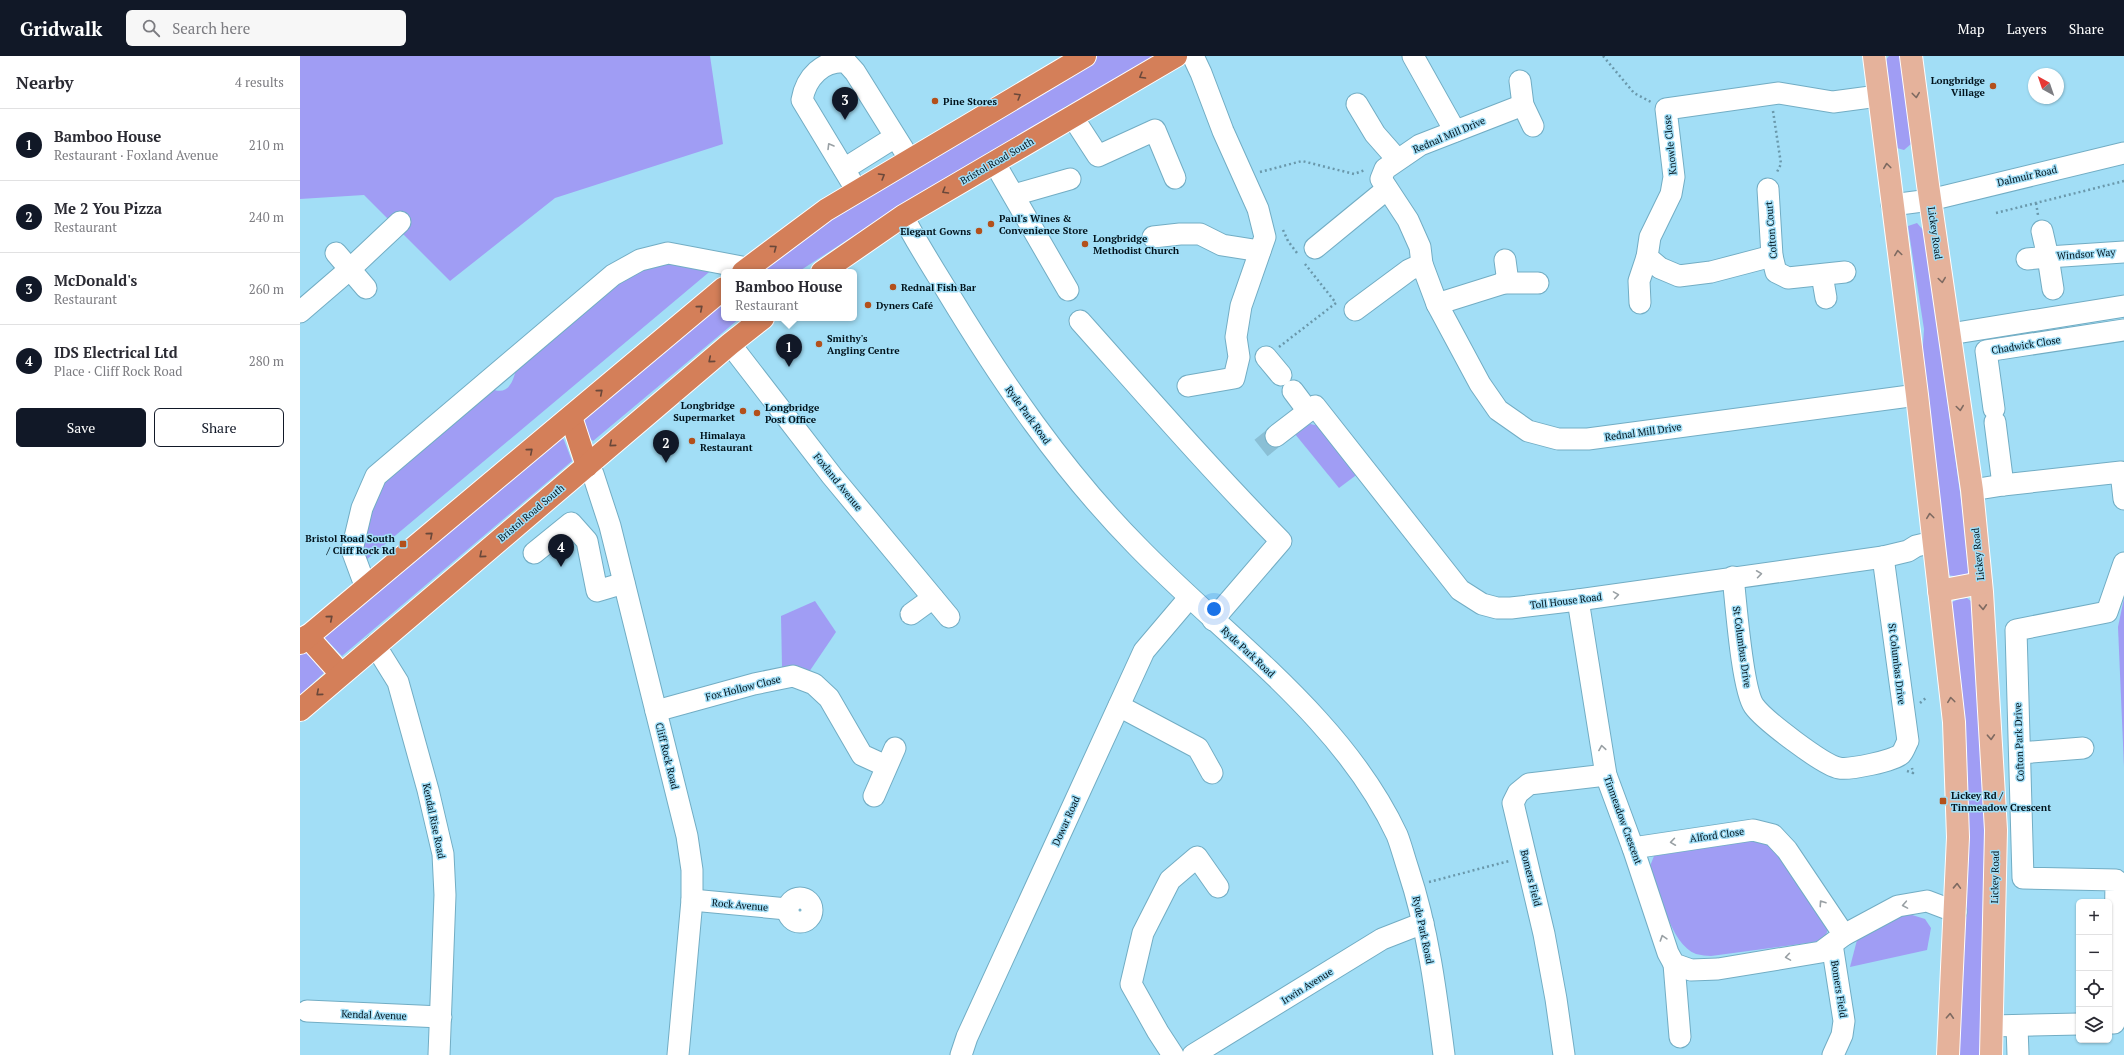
<!DOCTYPE html>
<html lang="en">
<head>
<meta charset="utf-8">
<style>
	:root { --surface:#fff; --page:#f7f7f7; --text:#2b2b33; --muted:#7c7c81; --line:#e1e1e2; --accent:#111827 }
	body { margin:0; font-family:"PT Serif",serif; background:var(--page); color:var(--text) }
	.controls { position:absolute; right:12px; bottom:12px; display:grid; overflow:hidden; border-radius:6px; box-shadow:0 1px 3px #0004 }
	.controls button { width:36px; height:36px; display:grid; place-items:center; padding:0; border:0; border-bottom:1px solid var(--line); background:var(--surface); color:var(--text); font:20px sans-serif }
	.compass { position:absolute; left:1728px; top:12px; width:36px; height:36px; border-radius:50%; background:var(--surface); box-shadow:0 1px 3px #0004; rotate:320deg }
	.you { position:absolute; left:914px; top:553px; width:14px; height:14px; margin:-10px; border:3px solid #fff; border-radius:50%; background:#1a73e8; box-shadow:0 0 0 6px #1a73e833 }
	.badge { display:grid; place-items:center; width:26px; height:26px; border-radius:50%; background:var(--accent); color:#fff; font-size:13px; font-weight:700 }
	.pin { position:absolute; translate:-50% -33px; filter:drop-shadow(0 1px 2px #0008) }
	.pin::after { content:''; position:absolute; top:21px; width:14px; height:12px; background:inherit; clip-path:polygon(0 0,100% 0,50% 100%) }
	.popup { position:absolute; left:421px; top:213px; width:136px; height:52px; box-sizing:border-box; display:grid; place-content:center; border-radius:6px; background:var(--surface); filter:drop-shadow(0 1px 3px #0005); font-size:13px; white-space:nowrap; color:var(--muted) }
	.popup b { font-size:15px; color:var(--text) }
	.popup::after { content:''; position:absolute; left:50%; top:100%; margin-left:-8px; border:8px solid transparent; border-top-color:var(--surface) }
	.list { margin:0; padding:0; list-style:none }
	h2 { display:flex; justify-content:space-between; align-items:center; height:52px; margin:0; padding:0 16px; font-size:17px }
	h2 small { font-size:13px; font-weight:400; color:var(--muted) }
	.list li { display:grid; grid-template-columns:26px 1fr auto; gap:12px; align-items:center; box-sizing:border-box; height:72px; padding:0 16px; border-top:1px solid var(--line) }
	.list b { display:block; font-size:15px; white-space:nowrap }
	.list p { margin:0; font-size:13px; white-space:nowrap; color:var(--muted) }
	.list em { font-size:13px; font-style:normal; color:var(--muted) }
	.actions { display:flex; gap:8px; padding:12px 16px }
	.actions a { flex:1; padding:9px 0; border:1px solid var(--accent); border-radius:6px; text-align:center; font-size:14px; color:var(--accent) }
	.actions .main { background:var(--accent); color:#fff }
	.icon { flex:none; width:22px; height:22px; fill:none; stroke:currentColor; stroke-width:2; stroke-linecap:round; stroke-linejoin:round }
	.map { position:relative; flex:none; width:1824px; height:999px; overflow:hidden }
	header { display:flex; align-items:center; gap:24px; box-sizing:border-box; height:56px; padding:0 20px; background:var(--accent); color:#fff }
	header strong { font-size:19px }
	nav { display:flex; gap:22px; margin-inline-start:auto; font-size:14px }
	.search { width:280px; height:36px; background:var(--page); display:flex; align-items:center; gap:10px; box-sizing:border-box; padding:0 14px; border-radius:6px; color:var(--muted); font-size:15px }
	main { display:flex }
	aside { flex:1; background:var(--surface) }
	.map>svg:first-child { display:block }
	.green { fill:#a09df4 }
	.lines { fill:none; stroke-linecap:round; stroke-linejoin:round }
	.minor-tunnel { stroke:#8abfd5; stroke-width:21; stroke-dasharray:21 10; stroke-linecap:butt }
	.minor-casing { stroke:#72adc4; stroke-width:23 }
	.major-casing { stroke:#fff; stroke-width:24 }
	.highway-casing { stroke:#fff; stroke-width:24 }
	.path { stroke:#6a98ab; stroke-width:2.5; stroke-dasharray:2 3; stroke-linecap:butt }
	.minor { stroke:#fff; stroke-width:21 }
	.major { stroke:#e5b29b; stroke-width:22 }
	.highway { stroke:#d47f59; stroke-width:22 }
	.oneway { stroke:#6a483a }
	.oneway2 { stroke:#7e6a61 }
	.oneway3 { stroke:#99a0a4 }
	.poi-dot { fill:#b3501b; stroke:#a2def6; stroke-width:1.5 }
	.labels { text-anchor:middle; dominant-baseline:central; stroke-width:3; stroke-linejoin:round; paint-order:stroke }
	.poi-label { font-size:10px; font-weight:bold; fill:#00121b; stroke:#a2def6; text-anchor:start }
	.street-label { font-size:10px; fill:#00121b; stroke:#a2def6 }
</style>
</head>
<body>
<header>
<strong>Gridwalk</strong>
<div class="search"><svg class="icon" aria-label="search" viewBox="0 0 24 24"><circle cx="10" cy="10" r="6"/><path d="M15 15l6 6"/></svg>Search here</div>
<nav><a>Map</a><a>Layers</a><a>Share</a></nav>
</header>
<main>
<aside>
<h2>Nearby<small>4 results</small></h2>
<ul class="list">
<li><span class="badge">1</span><div><b>Bamboo House</b><p>Restaurant · Foxland Avenue</p></div><em>210 m</em></li>
<li><span class="badge">2</span><div><b>Me 2 You Pizza</b><p>Restaurant</p></div><em>240 m</em></li>
<li><span class="badge">3</span><div><b>McDonald's</b><p>Restaurant</p></div><em>260 m</em></li>
<li><span class="badge">4</span><div><b>IDS Electrical Ltd</b><p>Place · Cliff Rock Road</p></div><em>280 m</em></li>
</ul>
<div class="actions"><a class="main">Save</a><a>Share</a></div>
</aside>
<div class="map">
<svg width="1824" height="999" viewBox="0 0 1824 999">
	<rect width="100%" height="100%" fill="#a2def6"/>
	<g class="green">
		<path d="M0,0H410L423,88L255,142L150,225L64,139L0,143Z"/>
		<path d="M796,0H854L593,154L498,216H453L531,157Z"/>
		<path d="M1589,0H1602L1611,88L1604,94L1593,91L1581,9Z"/>
		<path d="M1617,167L1624,175L1671,516L1661,521L1647,519L1622,304L1624,273L1608,170Z"/>
		<path d="M370,202L414,212L65,505L62,499L61,480L84,420L192,333C210,341 215,321 217,307L316,222Z"/>
		<path d="M424,240V262H440L293,385L287,380L283,360Z"/>
		<path d="M1010,368L1020,370L1059,417L1039,432L995,378Z"/>
		<path d="M259,378L264,384L272,405L42,600L20,577Z"/>
		<path d="M1667,542L1672,546L1686,711L1684,999H1657L1650,547L1659,543Z"/>
		<path d="M1824,542V711L1818,571Z"/>
		<path d="M515,545L536,576L509,616L482,611L481,560Z"/>
		<path d="M5,590L28,613L0,639V595Z"/>
		<path d="M1455,784L1468,787L1480,800L1528,873L1525,882L1515,886L1411,900C1407,900 1401,899 1396,898C1370,888 1359,834 1350,810L1354,800Z"/>
		<path d="M1609,858L1625,863L1631,872L1627,894L1550,911L1557,884L1581,867Z"/>
	</g>
	<g class="lines">
		<path class="minor-tunnel" d="M961,392L976,380"/>
		<g class="minor-casing">
			<g id="minor">
				<path d="M1113,0L1155,75"/>
				<path d="M1220,25L1223,49L1233,70"/>
				<path d="M1057,48L1075,78L1097,103"/>
				<path d="M1223,49L1120,89L1085,113L1081,123L1108,164L1120,191L1122,208L1137,248L1180,328L1198,354L1228,375L1258,383H1288L1617,339"/>
				<path d="M772,60L798,100L855,74L875,122"/>
				<path d="M694,106L768,234"/>
				<path d="M544,113L595,81"/>
				<path d="M1468,133L1472,200L1476,216L1488,222L1545,216"/>
				<path d="M557,135L502,44C506,21 523,4 546,6L555,16L610,104"/>
				<path d="M714,139L770,123"/>
				<path d="M1592,149L1630,144L1824,97"/>
				<path d="M603,160C616,186 632,210 647,235C702,326 762,414 837,490C925,581 1042,661 1097,779C1101,789 1104,801 1108,813C1128,873 1136,936 1144,999"/>
				<path d="M853,181L880,178H900L922,189L960,195"/>
				<path d="M1015,192L1087,133"/>
				<path d="M36,197L66,232"/>
				<path d="M1472,200L1411,216L1379,220L1360,212L1347,201L1350,181L1371,138L1374,121L1366,53L1479,37L1533,46L1578,40"/>
				<path d="M1727,203L1748,201L1742,175"/>
				<path d="M1522,219L1526,242"/>
				<path d="M1204,227L1207,219L1205,204"/>
				<path d="M1753,233L1748,201L1824,196"/>
				<path d="M1340,247L1339,225L1347,201"/>
				<path d="M1137,248L1204,227H1238"/>
				<path d="M1055,254L1109,214L1122,208"/>
				<path d="M0,256L50,213L100,166"/>
				<path d="M780,265C846,339 911,414 981,485L913,564"/>
				<path d="M1650,278L1824,250"/>
				<path d="M430,288L532,420L649,561"/>
				<path d="M966,301L981,319"/>
				<path d="M888,330L934,322L939,301L936,281L941,250L965,181L958,153L923,75L901,17L893,0"/>
				<path d="M993,335L1008,355"/>
				<path d="M1694,353L1686,295L1824,274"/>
				<path d="M1695,366L1703,429"/>
				<path d="M976,380L1015,350L1160,534L1182,548L1197,552H1211L1278,544L1583,501L1608,495L1616,490L1633,486"/>
				<path d="M287,410L293,418L310,470L387,780L392,814V844L378,999"/>
				<path d="M1672,434L1703,429L1821,416L1824,443"/>
				<path d="M234,497L271,467L287,485L297,535L324,527"/>
				<path d="M1433,521C1436,546 1442,633 1454,650C1464,664 1523,709 1539,712C1549,714 1594,705 1601,698C1604,695 1606,688 1608,685L1583,501"/>
				<path d="M66,532L52,494L62,452L76,420L313,219L340,204L368,197L447,212"/>
				<path d="M1278,544L1306,719L1333,792L1368,897L1374,908L1391,914L1418,913L1521,896L1544,879L1598,850L1627,845L1656,856"/>
				<path d="M611,558L633,542"/>
				<path d="M75,589L98,626L128,734L143,798L145,839L139,999"/>
				<path d="M819,650L898,692L912,717"/>
				<path d="M356,655L454,628L493,620L514,628L529,642L562,699L586,710"/>
				<path d="M1720,697L1783,692"/>
				<path d="M574,740L595,692"/>
				<path d="M1333,792L1453,774L1473,779L1487,794L1544,879"/>
				<circle cx="500" cy="854" r="12"/>
				<path d="M392,844L487,853"/>
				<path d="M1532,888L1544,965L1542,979L1533,999"/>
				<path d="M1374,908L1380,981"/>
				<path d="M7,955L141,961"/>
				<path d="M1809,967H1814L1816,824L1723,822L1716,574L1807,556L1824,507"/>
				<path d="M1692,970L1779,968"/>
				<path d="M1717,970L1718,999"/>
				<path d="M661,999L667,981L844,595L889,542"/>
				<path d="M873,999L858,976L831,928L843,877L870,824L897,801L918,831"/>
				<path d="M893,999L1082,883L1123,867"/>
				<path d="M1264,999L1256,943L1244,878L1213,747L1218,737L1229,728L1306,719"/>
			</g>
		</g>
		<g class="major-casing">
			<g id="major">
				<path d="M1574,0L1617,339L1654,666L1658,781L1648,999"/>
				<path d="M1611,0L1628,129L1672,434L1682,536L1696,774L1691,999"/>
				<path d="M1639,535L1681,527"/>
			</g>
		</g>
		<g class="highway-casing">
			<g id="highway">
				<path d="M443,216L526,154L785,0"/>
				<path d="M522,216L603,160L876,0"/>
				<path d="M271,361L287,410"/>
				<path d="M7,580L41,618"/>
				<path d="M0,587L424,232"/>
				<path d="M0,654L430,288L463,262"/>
			</g>
		</g>
		<g class="path">
			<path d="M1303,0L1334,37L1351,46"/>
			<path d="M1473,55L1481,108L1476,118"/>
			<path d="M960,116L1002,105L1054,118L1065,114"/>
			<path d="M1736,147L1738,159"/>
			<path d="M1696,157L1824,125"/>
			<path d="M983,174L988,185L997,197"/>
			<path d="M979,291L1036,247L1005,208"/>
			<path d="M1620,647L1627,641"/>
			<path d="M1607,715L1613,717L1612,712"/>
			<path d="M1129,826L1209,805"/>
		</g>
		<use href="#minor" class="minor"/>
		<use href="#major" class="major"/>
		<use href="#highway" class="highway"/>
	</g>
	<defs><path id="oneway-chevron" d="M-2-3.5L2.5 0L-2 3.5" fill="none" stroke-width="1.6" stroke-linecap="round" stroke-linejoin="round"/></defs>
	<g class="oneway">
		<use href="#oneway-chevron" transform="translate(842 20) rotate(150)"/>
		<use href="#oneway-chevron" transform="translate(718 40) rotate(-31)"/>
		<use href="#oneway-chevron" transform="translate(582 120) rotate(-31)"/>
		<use href="#oneway-chevron" transform="translate(645 135) rotate(149)"/>
		<use href="#oneway-chevron" transform="translate(474 192) rotate(-37)"/>
		<use href="#oneway-chevron" transform="translate(400 252) rotate(-40)"/>
		<use href="#oneway-chevron" transform="translate(411 304) rotate(140)"/>
		<use href="#oneway-chevron" transform="translate(300 336) rotate(-40)"/>
		<use href="#oneway-chevron" transform="translate(312 388) rotate(140)"/>
		<use href="#oneway-chevron" transform="translate(230 395) rotate(-40)"/>
		<use href="#oneway-chevron" transform="translate(130 479) rotate(-40)"/>
		<use href="#oneway-chevron" transform="translate(182 499) rotate(140)"/>
		<use href="#oneway-chevron" transform="translate(30 562) rotate(-40)"/>
		<use href="#oneway-chevron" transform="translate(19 637) rotate(139)"/>
	</g>
	<g class="oneway2">
		<use href="#oneway-chevron" transform="translate(1616 39) rotate(83)"/>
		<use href="#oneway-chevron" transform="translate(1587 110) rotate(-97)"/>
		<use href="#oneway-chevron" transform="translate(1598 197) rotate(-98)"/>
		<use href="#oneway-chevron" transform="translate(1642 224) rotate(82)"/>
		<use href="#oneway-chevron" transform="translate(1660 352) rotate(82)"/>
		<use href="#oneway-chevron" transform="translate(1630 460) rotate(-97)"/>
		<use href="#oneway-chevron" transform="translate(1683 551) rotate(87)"/>
		<use href="#oneway-chevron" transform="translate(1651 644) rotate(-97)"/>
		<use href="#oneway-chevron" transform="translate(1691 681) rotate(87)"/>
		<use href="#oneway-chevron" transform="translate(1657 830) rotate(-88)"/>
		<use href="#oneway-chevron" transform="translate(1650 960) rotate(-87)"/>
	</g>
	<g class="oneway3">
		<use href="#oneway-chevron" transform="translate(530 90) rotate(-121)"/>
		<use href="#oneway-chevron" transform="translate(1459 518) rotate(-8)"/>
		<use href="#oneway-chevron" transform="translate(1316 539) rotate(-9)"/>
		<use href="#oneway-chevron" transform="translate(1302 692) rotate(-99)"/>
		<use href="#oneway-chevron" transform="translate(1373 786) rotate(172)"/>
		<use href="#oneway-chevron" transform="translate(1522 847) rotate(-124)"/>
		<use href="#oneway-chevron" transform="translate(1605 849) rotate(170)"/>
		<use href="#oneway-chevron" transform="translate(1363 882) rotate(-108)"/>
		<use href="#oneway-chevron" transform="translate(1488 901) rotate(171)"/>
	</g>
	<g class="poi-dot">
		<circle cx="1693" cy="30" r="4"/>
		<circle cx="635" cy="45" r="4"/>
		<circle cx="691" cy="168" r="4"/>
		<circle cx="679" cy="175" r="4"/>
		<circle cx="785" cy="188" r="4"/>
		<circle cx="593" cy="231" r="4"/>
		<circle cx="568" cy="249" r="4"/>
		<circle cx="519" cy="288" r="4"/>
		<circle cx="443" cy="355" r="4"/>
		<circle cx="457" cy="357" r="4"/>
		<circle cx="392" cy="385" r="4"/>
		<rect x="99" y="484" width="8" height="8" rx="2"/>
		<rect x="1639" y="741" width="8" height="8" rx="2"/>
	</g>
	<g class="labels">
		<g class="poi-label">
			<text x="1685" y="24" text-anchor="end">Longbridge<tspan x="1685" dy="12">Village</tspan></text>
			<text x="643" y="45">Pine Stores</text>
			<text x="699" y="162">Paul's Wines &amp;<tspan x="699" dy="12">Convenience Store</tspan></text>
			<text x="671" y="175" text-anchor="end">Elegant Gowns</text>
			<text x="793" y="182">Longbridge<tspan x="793" dy="12">Methodist Church</tspan></text>
			<text x="601" y="231">Rednal Fish Bar</text>
			<text x="576" y="249">Dyners Café</text>
			<text x="527" y="282">Smithy's<tspan x="527" dy="12">Angling Centre</tspan></text>
			<text x="435" y="349" text-anchor="end">Longbridge<tspan x="435" dy="12">Supermarket</tspan></text>
			<text x="465" y="351">Longbridge<tspan x="465" dy="12">Post Office</tspan></text>
			<text x="400" y="379">Himalaya<tspan x="400" dy="12">Restaurant</tspan></text>
			<text x="95" y="482" text-anchor="end">Bristol Road South<tspan x="95" dy="12">/ Cliff Rock Rd</tspan></text>
			<text x="1651" y="739">Lickey Rd /<tspan x="1651" dy="12">Tinmeadow Crescent</tspan></text>
		</g>
		<g class="street-label">
			<text transform="translate(1149 79) rotate(-23)">Rednal Mill Drive</text>
			<text transform="translate(1370 89) rotate(-96)">Knowle Close</text>
			<text transform="translate(697 105) rotate(-30)">Bristol Road South</text>
			<text transform="translate(1727 120) rotate(-13)">Dalmuir Road</text>
			<text transform="translate(1471 174) rotate(-95)">Cofton Court</text>
			<text transform="translate(1635 177) rotate(82)">Lickey Road</text>
			<text transform="translate(1786 198) rotate(-4)">Windsor Way</text>
			<text transform="translate(1726 289) rotate(-9)">Chadwick Close</text>
			<text transform="translate(728 359) rotate(54)">Ryde Park Road</text>
			<text transform="translate(1343 376) rotate(-8)">Rednal Mill Drive</text>
			<text transform="translate(538 426) rotate(51)">Foxland Avenue</text>
			<text transform="translate(231 457) rotate(-40)">Bristol Road South</text>
			<text transform="translate(1678 498) rotate(-96)">Lickey Road</text>
			<text transform="translate(1266 545) rotate(-7)">Toll House Road</text>
			<text transform="translate(1442 591) rotate(82)">St Columbus Drive</text>
			<text transform="translate(948 596) rotate(43)">Ryde Park Road</text>
			<text transform="translate(1597 608) rotate(83)">St Columbas Drive</text>
			<text transform="translate(443 632) rotate(-14)">Fox Hollow Close</text>
			<text transform="translate(1719 686) rotate(-92)">Cofton Park Drive</text>
			<text transform="translate(367 700) rotate(76)">Cliff Rock Road</text>
			<text transform="translate(1323 764) rotate(70)">Tinmeadow Crescent</text>
			<text transform="translate(134 765) rotate(78)">Kendal Rise Road</text>
			<text transform="translate(766 765) rotate(-66)">Dowar Road</text>
			<text transform="translate(1417 779) rotate(-8)">Alford Close</text>
			<text transform="translate(1695 821) rotate(-89)">Lickey Road</text>
			<text transform="translate(1231 822) rotate(76)">Bomers Field</text>
			<text transform="translate(440 849) rotate(5)">Rock Avenue</text>
			<text transform="translate(1123 874) rotate(78)">Ryde Park Road</text>
			<text transform="translate(1007 930) rotate(-32)">Irwin Avenue</text>
			<text transform="translate(1539 933) rotate(81)">Bomers Field</text>
			<text transform="translate(74 959) rotate(2)">Kendal Avenue</text>
		</g>
	</g>
</svg>
<div class="controls">
<button>+</button>
<button>−</button>
<button><svg class="icon" aria-label="locate" viewBox="0 0 24 24"><circle cx="12" cy="12" r="6"/><path d="M12 2v4M12 18v4M2 12h4M18 12h4"/></svg></button>
<button><svg class="icon" aria-label="layers" viewBox="0 0 24 24"><path d="M12 4l9 5-9 5-9-5zM3 14l9 5 9-5"/></svg></button>
</div>
<svg class="compass" viewBox="-18 -18 36 36"><path d="M0-13l5 13h-10z" fill="#e53935"/><path d="M0 13l5-13h-10z" fill="#7c7c81"/></svg>
<div class="you"></div>
<div class="pin badge" style="left:489px;top:311px">1</div>
<div class="popup"><b>Bamboo House</b>Restaurant</div>
<div class="pin badge" style="left:366px;top:407px">2</div>
<div class="pin badge" style="left:545px;top:64px">3</div>
<div class="pin badge" style="left:261px;top:511px">4</div>
</div>
</main>
</body>
</html>
